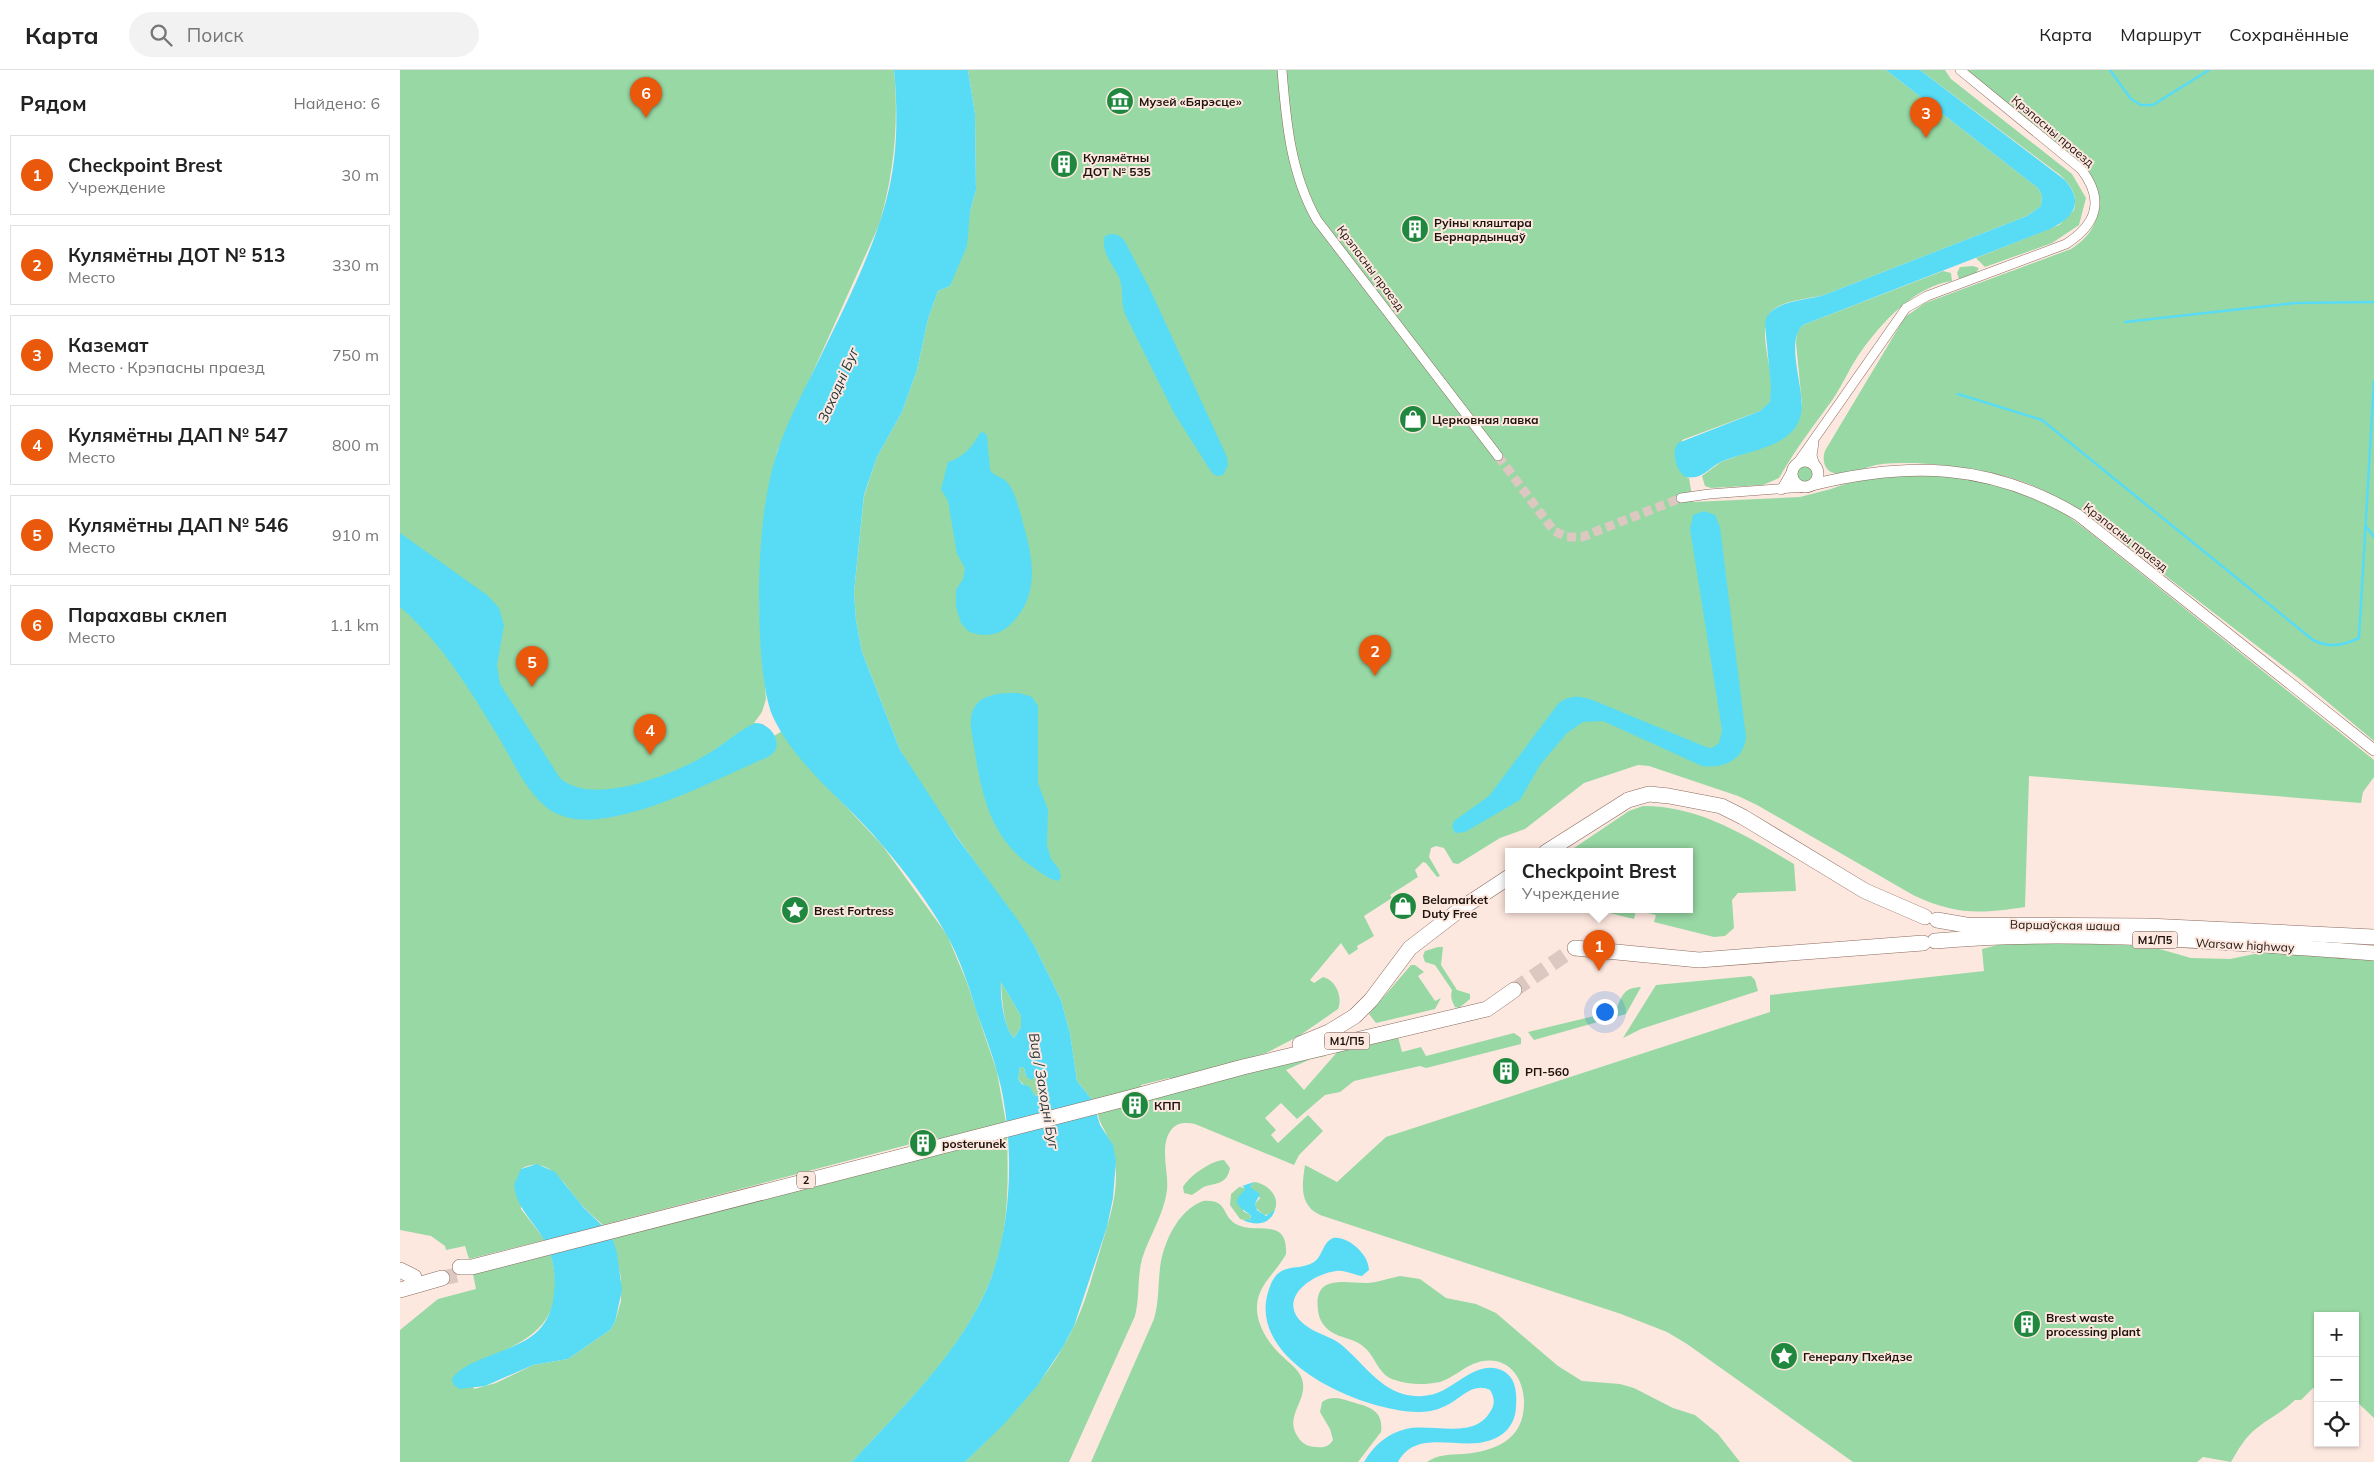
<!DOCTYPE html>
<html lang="ru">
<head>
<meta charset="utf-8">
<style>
	:root { --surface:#fff; --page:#f2f2f2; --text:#222; --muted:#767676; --line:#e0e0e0; --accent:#ea580c }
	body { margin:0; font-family:Mulish,sans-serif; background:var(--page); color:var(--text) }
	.controls { position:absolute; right:15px; bottom:15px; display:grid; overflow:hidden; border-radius:0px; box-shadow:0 1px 4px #0004 }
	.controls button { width:45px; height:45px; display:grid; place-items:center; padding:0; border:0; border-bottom:1px solid var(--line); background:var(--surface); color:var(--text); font:25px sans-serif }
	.you { position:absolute; left:1204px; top:941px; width:18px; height:18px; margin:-12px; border:4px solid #fff; border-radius:50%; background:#1a73e8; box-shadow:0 0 0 8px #1a73e833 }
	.badge { display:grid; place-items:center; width:32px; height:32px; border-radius:50%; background:var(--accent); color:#fff; font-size:16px; font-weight:700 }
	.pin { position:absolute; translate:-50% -41px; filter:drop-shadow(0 1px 2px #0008) }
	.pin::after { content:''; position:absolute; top:26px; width:18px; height:15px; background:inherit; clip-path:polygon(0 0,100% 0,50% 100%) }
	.popup { position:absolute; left:1105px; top:778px; width:188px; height:65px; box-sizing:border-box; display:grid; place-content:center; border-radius:0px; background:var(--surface); filter:drop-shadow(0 1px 4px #0005); font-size:16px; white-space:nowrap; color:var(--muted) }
	.popup b { font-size:19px; color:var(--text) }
	.popup::after { content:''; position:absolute; left:50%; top:100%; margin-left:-10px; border:10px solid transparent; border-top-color:var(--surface) }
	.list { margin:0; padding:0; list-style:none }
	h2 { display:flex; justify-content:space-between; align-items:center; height:65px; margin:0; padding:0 20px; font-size:21px }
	h2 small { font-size:16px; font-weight:400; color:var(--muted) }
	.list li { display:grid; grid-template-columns:32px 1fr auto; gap:15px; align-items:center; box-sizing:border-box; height:80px; margin:0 10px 10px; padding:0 10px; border:1px solid var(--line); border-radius:0px }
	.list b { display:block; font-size:19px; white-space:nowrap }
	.list p { margin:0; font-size:16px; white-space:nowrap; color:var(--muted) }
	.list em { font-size:16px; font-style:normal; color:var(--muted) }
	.icon { flex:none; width:28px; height:28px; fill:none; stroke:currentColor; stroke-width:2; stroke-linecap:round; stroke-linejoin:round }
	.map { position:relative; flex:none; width:1974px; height:1392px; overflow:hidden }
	header { display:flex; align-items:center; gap:30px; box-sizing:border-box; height:70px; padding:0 25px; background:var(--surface); border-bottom:1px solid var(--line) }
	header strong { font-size:24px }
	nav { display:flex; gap:28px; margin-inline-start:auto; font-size:18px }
	.search { width:350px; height:45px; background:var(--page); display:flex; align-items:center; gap:12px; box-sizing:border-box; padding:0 18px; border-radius:28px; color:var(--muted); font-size:19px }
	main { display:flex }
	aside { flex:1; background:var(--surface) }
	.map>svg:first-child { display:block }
	.green { fill:#98d8a4 }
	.water { fill:#58dcf5; fill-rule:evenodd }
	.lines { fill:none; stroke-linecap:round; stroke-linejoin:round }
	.stream { stroke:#58dcf5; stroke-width:2.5 }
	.minor-tunnel { stroke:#dcc8c0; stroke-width:9; stroke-dasharray:9 4.5; stroke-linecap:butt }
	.trunk-tunnel { stroke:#dcc8c0; stroke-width:15; stroke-dasharray:15 8; stroke-linecap:butt }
	.minor-casing { stroke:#8b6b5e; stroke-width:10 }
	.tertiary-casing { stroke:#8b6b5e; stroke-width:12 }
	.trunk-casing { stroke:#8b6b5e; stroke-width:16 }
	.minor { stroke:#fff; stroke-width:9 }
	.tertiary { stroke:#fff; stroke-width:11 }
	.trunk { stroke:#fff; stroke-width:15 }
	.labels { text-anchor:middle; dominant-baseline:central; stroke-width:4; stroke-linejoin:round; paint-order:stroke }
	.shield { fill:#fde8df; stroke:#62534d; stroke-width:1 }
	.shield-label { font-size:11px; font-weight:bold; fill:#1f130e }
	.poi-label { font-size:12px; font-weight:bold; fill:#1f130e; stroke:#fde8df; text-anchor:start }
	.street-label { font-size:12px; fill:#1f130e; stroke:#fde8df }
	.water-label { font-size:14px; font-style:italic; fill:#1d3338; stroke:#fde8df }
</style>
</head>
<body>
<header>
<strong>Карта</strong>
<div class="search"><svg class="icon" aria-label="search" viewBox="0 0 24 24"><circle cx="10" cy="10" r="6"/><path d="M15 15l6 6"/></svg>Поиск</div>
<nav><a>Карта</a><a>Маршрут</a><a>Сохранённые</a></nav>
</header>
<main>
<aside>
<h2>Рядом<small>Найдено: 6</small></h2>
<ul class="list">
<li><span class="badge">1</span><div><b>Checkpoint Brest</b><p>Учреждение</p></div><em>30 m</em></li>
<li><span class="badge">2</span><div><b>Кулямётны ДОТ № 513</b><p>Место</p></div><em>330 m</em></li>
<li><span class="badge">3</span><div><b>Каземат</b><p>Место · Крэпасны праезд</p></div><em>750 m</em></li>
<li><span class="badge">4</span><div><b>Кулямётны ДАП № 547</b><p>Место</p></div><em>800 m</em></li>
<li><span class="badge">5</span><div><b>Кулямётны ДАП № 546</b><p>Место</p></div><em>910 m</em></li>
<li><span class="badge">6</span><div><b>Парахавы склеп</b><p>Место</p></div><em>1.1 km</em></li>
</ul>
</aside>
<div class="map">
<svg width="1974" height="1392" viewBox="0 0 1974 1392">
	<rect width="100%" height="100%" fill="#fde8df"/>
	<g class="green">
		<path d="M0,0H494C499,53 494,104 479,155L377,382L359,534L366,629L362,642L354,653L363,654L374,666L382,661L409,697L482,775L547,865L566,910L597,1002L606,1053L539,1070L538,1068L526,1070L203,1155C194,1147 186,1140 178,1131C164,1113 147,1084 121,1099V1139L145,1170L69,1189L65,1176L46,1180L45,1176L31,1166L0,1160Z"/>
		<path d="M568,0H1486L1638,118L1642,126L1641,136L1627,146L1424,225C1410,229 1384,230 1373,240C1352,258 1380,310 1369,334L1360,341L1282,370L1286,407L1289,408L1293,432L1400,427L1431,419L1459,409L1518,403L1562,408L1604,417L1639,430L1660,440L1688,461L1974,690V707L1963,722L1961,733L1629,706L1625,837C1580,844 1555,845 1513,825L1357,735L1338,726L1249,696L1238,695L1184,713L1125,759L1100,768L1058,794L1053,793L1044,778L1036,776L1031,778L1029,787L1040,806L1037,807L1026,793L1023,792L1015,800L1018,807L990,825L992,828L964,846L974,866L957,876L958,879L949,885L941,873L910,910L914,913L923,907C936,910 943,927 938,939L899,966L866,983L781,1009L769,1008L741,1015L742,1018L693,1031L677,1011L670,963L661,930L635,877L524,720L500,680L462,582L456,550L454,522L464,426L477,387L502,342L517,300L528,249L538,221L550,216L576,120L575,44Z"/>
		<path d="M1520,0H1545L1551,9L1672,104L1686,128L1679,155L1652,173L1585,197L1576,188L1659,155L1674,140C1678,125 1671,115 1660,105Z"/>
		<path d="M1564,0H1974V671L1900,609L1689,447C1669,434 1649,422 1626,413C1600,402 1538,393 1510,393C1499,393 1487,393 1476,395C1464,398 1443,408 1431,402C1423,398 1422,386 1426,379L1505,247L1525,233L1671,179C1703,159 1702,133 1689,101Z"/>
		<path d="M1573,196L1579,198L1576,203L1559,209L1557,203L1560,197Z"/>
		<path d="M1543,201L1551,203L1552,211C1515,216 1481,253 1460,283C1450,297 1443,314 1433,329C1414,355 1395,380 1379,408L1363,415L1311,418L1305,416L1302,406L1321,392L1373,373L1389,364L1402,334L1396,273L1397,262L1403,255Z"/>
		<circle cx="1405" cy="404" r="11"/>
		<path d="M1243,736C1301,736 1346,766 1394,794L1396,821L1338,823L1332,830L1334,858L1325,866L1314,867L1254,852L1256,845L1236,840L1234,849L1197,840H1289V782H1168L1229,741Z"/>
		<path d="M1639,872L1749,876L1791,888L1830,889L1864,882L1974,890V1348L1955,1330V1246H1918V1319L1913,1318L1901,1330H1895C1883,1342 1869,1348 1857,1358C1845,1367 1838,1380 1831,1392L1803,1387L1797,1392H1453L1287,1274L1267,1262L1221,1244L920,1145C899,1135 902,1115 905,1095L937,1112L986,1067L1370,942V925L1584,901L1582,879L1606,873Z"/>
		<path d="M1038,877H1043L1041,895L1057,920L1070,924V929L1059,938L1055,937C1052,931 1050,927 1052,920L1035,895L1025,892L1023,886L1025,881Z"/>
		<path d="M1011,895H1015L1024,902L1018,906L1035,931L1041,928L1035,939L976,953L969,944Z"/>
		<path d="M1351,906L1355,910L1358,921L1241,959L1223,968L1256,915Z"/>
		<path d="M601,912L621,946V957L614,968C603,958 602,927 601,912Z"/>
		<path d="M1241,917L1226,944L1134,970L1128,962L1215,941C1223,926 1222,918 1241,917Z"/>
		<path d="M1114,963L1121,968V974L1026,998L1020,996L954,1011L940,1022L925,1025L897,1049L881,1033L865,1048L876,1060L871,1065L878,1073L908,1045L923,1061L899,1085L894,1095L795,1054C786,1052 777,1052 771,1060C759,1076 769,1103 767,1120C764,1145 749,1166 742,1189C737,1208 740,1227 735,1246L669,1392H565C606,1351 649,1310 674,1256C686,1232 692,1206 700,1181C707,1156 717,1129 716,1103C716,1092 711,1076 707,1066C704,1057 698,1052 698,1042L726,1035L728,1042L743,1038L741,1032L919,984L926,986L911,989L886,1000L904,1020L939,980L998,967L1002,982L1021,977L1026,986Z"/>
		<path d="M620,997L624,998L626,1006C639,1007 644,1014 639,1026L634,1025L618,1009Z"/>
		<path d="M607,1065C608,1101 609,1139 601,1175C582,1263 511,1328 452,1392H0V1260L38,1229L76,1219L73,1204L150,1182C172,1260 122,1273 64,1298L74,1319L96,1313L133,1295L168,1289L210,1260L215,1252L221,1231V1208L212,1167Z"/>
		<path d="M824,1090L830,1098C827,1113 819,1113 806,1116C801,1118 797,1122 792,1125L784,1123L783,1117C789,1106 812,1090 824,1090Z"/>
		<path d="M854,1112C868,1113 884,1130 872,1144L864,1145L856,1138L855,1134L860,1128L850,1117Z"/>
		<path d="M839,1117L845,1118L843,1141L850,1145L851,1149L848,1151L840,1149L830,1135L831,1124Z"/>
		<path d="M803,1131C830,1129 820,1147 838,1155C857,1164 888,1147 886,1184C877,1202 858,1214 857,1236C856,1255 869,1274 882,1286C889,1293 899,1299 902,1309C909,1331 883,1346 898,1367C902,1374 909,1377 917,1377C925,1378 929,1376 933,1370L930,1359L920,1342L922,1332C933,1325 941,1329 952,1332C969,1337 984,1340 981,1362L958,1392H691L754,1249C759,1232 758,1216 760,1198C763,1173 778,1140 803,1131Z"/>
		<path d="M1000,1206L1020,1209L1046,1228L1076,1234L1096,1243L1158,1296L1182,1311L1220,1314L1234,1318L1273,1338L1295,1345L1318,1364L1340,1392H1027C1038,1384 1050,1385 1063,1384C1096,1381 1125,1369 1124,1331C1123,1303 1103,1282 1073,1294C1062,1299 1052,1308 1040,1312C1026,1315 1008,1315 995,1310C978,1305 977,1289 965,1278C956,1269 945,1269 935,1264C925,1259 919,1251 918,1240C913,1204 945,1213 966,1213C977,1213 989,1208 1000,1206Z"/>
	</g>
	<g class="water">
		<path d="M494,0H568L575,44L576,120L570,142L567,176L550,216L538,221L528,249L517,300L502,342L477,387L464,425L454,522L456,550L462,582L500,680L556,766L620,853L635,877L661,930L670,963L677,1011L693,1031L700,1055L713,1075L716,1091L713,1128L707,1157L674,1256L663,1277L637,1316L605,1353L565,1392H452C498,1342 552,1290 582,1229C612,1169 615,1082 601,1017C595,992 586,967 577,943C569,917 560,888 546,864C529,833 506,803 483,776C448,733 397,698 373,647C360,618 359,549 359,516C360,473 363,428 376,386C386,354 402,324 417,294C441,244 472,185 486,131C498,88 498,43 494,0ZM601,912L621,946V957L614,968C604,959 600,926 601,912ZM620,997L624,998L626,1006L631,1010L636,1007C641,1012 643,1020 639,1026L634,1025L630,1017L622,1014L618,1009Z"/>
		<path d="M1486,0H1520L1665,110C1685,133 1673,148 1650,159L1403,255C1384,272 1406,320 1401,344C1395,377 1348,380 1323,391C1309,397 1303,410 1286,407C1276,402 1271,382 1278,373L1360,341L1370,332L1371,317L1365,255C1366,230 1407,231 1424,225L1627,146L1641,136L1642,126L1638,118Z"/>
		<path d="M711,164L718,165L724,170L749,217L827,387L828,395L823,405L817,406L812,403L774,343L726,246C720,234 724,222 720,210C715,196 700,183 705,166Z"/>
		<path d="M584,362L587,366L590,400C595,407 603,407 608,413C617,426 620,442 624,457C634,492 639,526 611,554C599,566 583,568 568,561L561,553L556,537V520L563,509L565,498L557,484L548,431L541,419L548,392C564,387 572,377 580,363Z"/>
		<path d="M1304,441L1315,445L1320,457L1346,667C1344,690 1323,699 1302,696L1203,651L1183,652L1167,663L1140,695L1120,730L1065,762L1055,763L1052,757L1054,751L1089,726L1158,634C1170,624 1181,626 1195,631L1306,677L1312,678L1319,673L1322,660L1290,459L1293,445Z"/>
		<path d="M0,463L87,525L99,538L104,555L97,595L100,614L160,708C193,738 278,703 311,682C326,673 340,659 356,653C373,654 386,678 368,687C316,709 254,743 198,749C182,751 164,749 150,740C126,723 113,691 98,666C69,619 42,573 0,537Z"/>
		<path d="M619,623L632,627L638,636V713L648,740L647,775L651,789L659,799L661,808L658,811C648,809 640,802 631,796C590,767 581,723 574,676C572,664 567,646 576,635C585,623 605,623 619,623Z"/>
		<path d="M137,1094L155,1102L184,1138L211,1164L217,1183L222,1220L215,1252L210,1260L168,1289L133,1295L85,1316L59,1319L53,1314L52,1309C64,1288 117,1282 138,1261C148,1251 153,1237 154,1223C157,1197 150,1175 134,1155C124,1141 116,1132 114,1115L121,1099Z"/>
		<path d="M854,1112L850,1117L860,1124L855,1134L857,1140L866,1146L875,1140C870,1155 855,1156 843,1150H850L851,1146C847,1141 830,1135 840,1125C842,1123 844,1121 845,1119L843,1116L839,1117Z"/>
		<path d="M933,1168C949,1166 969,1185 969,1200L962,1206C953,1205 946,1200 936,1201C908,1205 873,1233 908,1257C918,1264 929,1266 939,1273C960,1289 976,1316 1003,1324C1014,1327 1026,1327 1037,1323C1058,1315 1081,1287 1105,1302C1116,1309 1117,1324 1116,1336C1116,1345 1113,1353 1107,1360C1076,1392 1020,1351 998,1392H964C973,1376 988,1363 1006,1359C1031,1353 1074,1370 1090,1342C1095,1335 1095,1328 1090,1320C1072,1311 1059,1331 1043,1337C1035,1341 1026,1342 1017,1342C962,1341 844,1291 869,1219C879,1189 897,1203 914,1192C923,1186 922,1173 933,1168Z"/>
	</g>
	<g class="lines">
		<g class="stream">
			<path d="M1710,0L1731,29L1741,35H1753L1809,0"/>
			<path d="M1725,252L1895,233L1974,232"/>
			<path d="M1558,324L1642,350L1913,570C1930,578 1942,576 1959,568L1974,311"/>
			<path d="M1966,456L1974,467"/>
		</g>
		<path class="minor-tunnel" d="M1098,386L1154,461L1167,467H1182L1281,428"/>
		<g class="trunk-tunnel">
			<path d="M1114,920L1175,878"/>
			<path d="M42,1208L62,1204"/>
		</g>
		<g class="minor-casing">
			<g id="minor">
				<path d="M882,0C886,52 891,105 917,150L1098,386"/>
				<path d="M1414,373L1412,385L1415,396"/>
				<path d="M1396,395L1506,238L1527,226L1666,174C1697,154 1705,130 1681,99L1560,0"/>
				<path d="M1381,420L1393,399"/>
				<path d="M1281,428L1309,424L1404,417"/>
			</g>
		</g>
		<g class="tertiary-casing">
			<g id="tertiary">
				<circle cx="1405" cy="404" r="13"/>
				<path d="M1412,415C1508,391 1591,393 1678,445L1974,680"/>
			</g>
		</g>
		<g class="trunk-casing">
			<g id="trunk">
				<path d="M1146,782L1228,730L1249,724L1269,726L1321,736L1343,747L1465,821L1525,847"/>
				<path d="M1537,850L1566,855L1748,856L1974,867"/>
				<path d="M1535,871C1681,858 1829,873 1974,883"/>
				<path d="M1175,878L1299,890L1523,873"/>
				<path d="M900,974L929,962L955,946L971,930L1010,878L1062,838L1109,807"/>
				<path d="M60,1197H72L725,1029L843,997L1087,939L1114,920"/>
				<path d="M0,1200L14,1207"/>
				<path d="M0,1220L42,1208"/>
			</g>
		</g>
		<use href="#minor" class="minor"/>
		<use href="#tertiary" class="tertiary"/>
		<use href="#trunk" class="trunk"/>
	</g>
	<defs>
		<g id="museum-disc" transform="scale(1.4375)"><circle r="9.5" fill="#1f883e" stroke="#fde8df"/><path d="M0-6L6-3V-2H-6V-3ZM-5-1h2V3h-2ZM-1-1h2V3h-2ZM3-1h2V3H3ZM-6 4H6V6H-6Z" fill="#fff"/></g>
		<g id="building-disc" transform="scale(1.4375)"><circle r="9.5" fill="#1f883e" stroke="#fde8df"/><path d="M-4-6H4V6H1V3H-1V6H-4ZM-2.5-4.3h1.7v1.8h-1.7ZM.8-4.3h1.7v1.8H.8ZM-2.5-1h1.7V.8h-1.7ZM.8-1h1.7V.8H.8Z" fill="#fff"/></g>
		<g id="shop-disc" transform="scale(1.4375)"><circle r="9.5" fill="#1f883e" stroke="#fde8df"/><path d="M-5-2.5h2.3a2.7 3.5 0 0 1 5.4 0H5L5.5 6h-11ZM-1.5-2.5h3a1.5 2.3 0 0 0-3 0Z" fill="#fff"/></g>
		<g id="sight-disc" transform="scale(1.4375)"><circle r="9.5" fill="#1f883e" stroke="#fde8df"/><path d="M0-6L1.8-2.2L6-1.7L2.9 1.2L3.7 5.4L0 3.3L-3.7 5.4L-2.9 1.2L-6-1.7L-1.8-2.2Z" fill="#fff"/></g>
	</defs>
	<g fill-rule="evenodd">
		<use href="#museum-disc" x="720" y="31"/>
		<use href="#building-disc" x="664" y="94"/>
		<use href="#building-disc" x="1015" y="159"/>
		<use href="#shop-disc" x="1013" y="349"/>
		<use href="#shop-disc" x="1003" y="836"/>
		<use href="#sight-disc" x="395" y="840"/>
		<use href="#building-disc" x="1106" y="1001"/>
		<use href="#building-disc" x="735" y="1035"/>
		<use href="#building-disc" x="523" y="1073"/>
		<use href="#building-disc" x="1627" y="1254"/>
		<use href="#sight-disc" x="1384" y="1286"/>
	</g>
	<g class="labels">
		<g class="shield">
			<rect x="1732.5" y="861.5" width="45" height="17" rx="4"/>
			<rect x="924.5" y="962.5" width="45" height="17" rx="4"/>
			<rect x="397" y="1101.5" width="18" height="17" rx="4"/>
		</g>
		<g class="shield-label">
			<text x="1755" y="870">М1/П5</text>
			<text x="947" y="971">М1/П5</text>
			<text x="406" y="1110">2</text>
		</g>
		<g class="poi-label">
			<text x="739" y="31">Музей «Бярэсце»</text>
			<text x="683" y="87">Кулямётны<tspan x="683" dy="14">ДОТ № 535</tspan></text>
			<text x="1034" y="152">Руіны кляштара<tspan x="1034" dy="14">Бернардынцаў</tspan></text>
			<text x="1032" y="349">Церковная лавка</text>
			<text x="1022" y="829">Belamarket<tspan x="1022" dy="14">Duty Free</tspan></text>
			<text x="414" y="840">Brest Fortress</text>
			<text x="1125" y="1001">РП-560</text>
			<text x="754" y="1035">КПП</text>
			<text x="542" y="1073">posterunek</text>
			<text x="1646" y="1247">Brest waste<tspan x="1646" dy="14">processing plant</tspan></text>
			<text x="1403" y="1286">Генералу Пхейдзе</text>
		</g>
		<g class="street-label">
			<text transform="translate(1653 61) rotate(40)">Крэпасны праезд</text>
			<text transform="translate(971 198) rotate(53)">Крэпасны праезд</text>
			<text transform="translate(1726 467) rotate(38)">Крэпасны праезд</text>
			<text transform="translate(1665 855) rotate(1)">Варшаўская шаша</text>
			<text transform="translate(1845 875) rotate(3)">Warsaw highway</text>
		</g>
		<g class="water-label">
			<text transform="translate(438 315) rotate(-66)">Заходні Буг</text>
			<text transform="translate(644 1021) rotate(80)">Bug / Заходні Буг</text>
		</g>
	</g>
</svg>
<div class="controls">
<button>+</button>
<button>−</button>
<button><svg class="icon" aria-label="locate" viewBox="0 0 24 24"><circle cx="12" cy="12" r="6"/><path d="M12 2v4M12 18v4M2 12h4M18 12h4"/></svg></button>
</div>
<div class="you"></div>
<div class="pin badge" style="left:1199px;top:901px">1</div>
<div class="popup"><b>Checkpoint Brest</b>Учреждение</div>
<div class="pin badge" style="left:975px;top:606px">2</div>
<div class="pin badge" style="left:1526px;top:68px">3</div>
<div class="pin badge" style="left:250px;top:685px">4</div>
<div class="pin badge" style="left:132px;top:617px">5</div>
<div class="pin badge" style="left:246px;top:48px">6</div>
</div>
</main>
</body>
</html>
